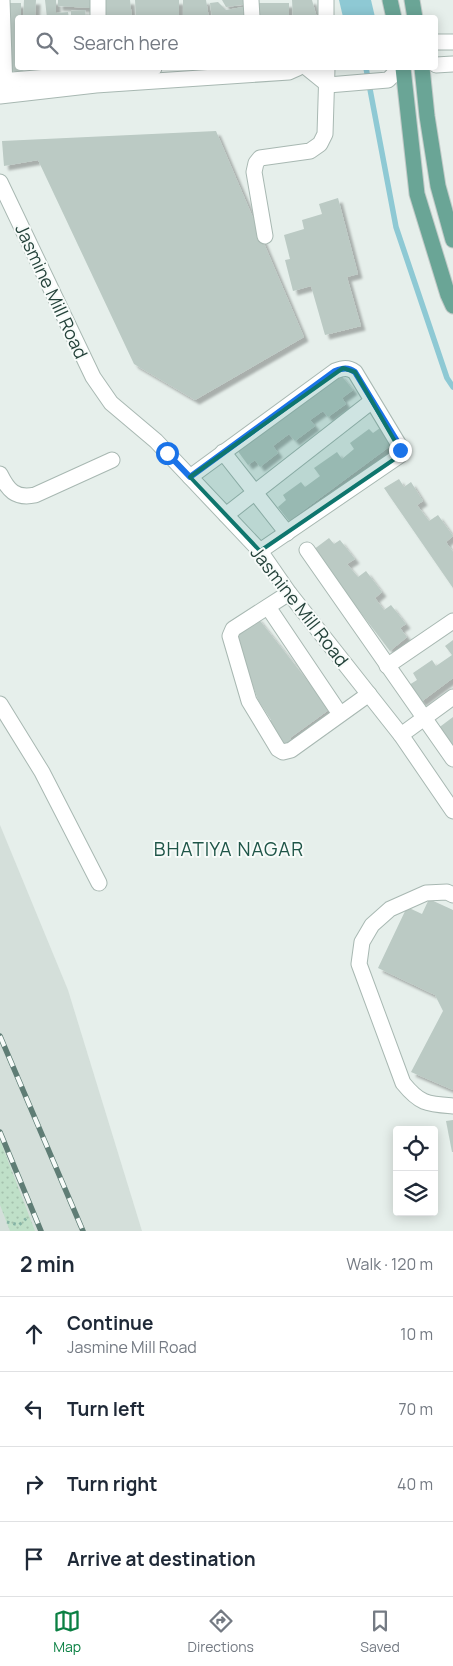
<!DOCTYPE html>
<html lang="en">
<head>
<meta charset="utf-8">
<style>
	:root { --surface:#fff; --page:#f6f6f7; --text:#1f2937; --muted:#747a83; --line:#e0e1e3; --accent:#0b8043 }
	body { margin:0; font-family:Manrope,sans-serif; background:var(--page); color:var(--text) }
	.controls { position:absolute; right:15px; bottom:15px; display:grid; overflow:hidden; border-radius:5px; box-shadow:0 2px 12px #0003 }
	.controls button { width:45px; height:45px; display:grid; place-items:center; padding:0; border:0; border-bottom:1px solid var(--line); background:var(--surface); color:var(--text); font:25px sans-serif }
	.stop { position:absolute; width:15px; height:15px; margin:-11px; border:4px solid #1a73e8; border-radius:50%; background:#fff }
	.stop.end { background:#1a73e8; border-color:#fff; box-shadow:0 1px 5px #0008 }
	.list { margin:0; padding:0; list-style:none }
	h2 { display:flex; justify-content:space-between; align-items:center; height:65px; margin:0; padding:0 20px; font-size:21px }
	h2 small { font-size:16px; font-weight:400; color:var(--muted) }
	.list li { display:grid; grid-template-columns:32px 1fr auto; gap:15px; align-items:center; box-sizing:border-box; height:75px; padding:0 20px; border-top:1px solid var(--line) }
	.list b { display:block; font-size:19px; white-space:nowrap }
	.list p { margin:0; font-size:16px; white-space:nowrap; color:var(--muted) }
	.list em { font-size:16px; font-style:normal; color:var(--muted) }
	.icon { flex:none; width:28px; height:28px; fill:none; stroke:currentColor; stroke-width:2; stroke-linecap:round; stroke-linejoin:round }
	.map { position:relative; flex:none; width:453px; height:1231px; overflow:hidden }
	.search { position:absolute; background:var(--surface); box-shadow:0 2px 12px #0003; left:15px; right:15px; top:15px; height:55px; display:flex; align-items:center; gap:12px; box-sizing:border-box; padding:0 18px; border-radius:5px; color:var(--muted); font-size:19px }
	.sheet { height:365px; background:var(--surface) }
	nav { display:flex; justify-content:space-around; align-items:center; box-sizing:border-box; height:70px; border-top:1px solid var(--line); background:var(--surface); font-size:14px; color:var(--muted) }
	nav a { display:grid; justify-items:center; gap:2px }
	nav .on { color:var(--accent) }
	.map>svg:first-child { display:block }
	.built { fill:#d4dfda }
	.grass { fill:url(#grass-dots) }
	.water { fill:#8ec9d4 }
	.lines { fill:none; stroke-linecap:round; stroke-linejoin:round }
	.stream { stroke:#8ec9d4; stroke-width:5.5 }
	.building { fill:#bbcac4; filter:url(#shadow) }
	.minor-casing { stroke:#a8b8b2; stroke-width:17 }
	.major-casing { stroke:#c2cac8; stroke-width:17 }
	.path { stroke:#86b3a5; stroke-width:3; stroke-dasharray:2.5 4; stroke-linecap:butt }
	.minor { stroke:#fff; stroke-width:15 }
	.major { stroke:#6aa596; stroke-width:15 }
	.rail-casing { stroke:#5f7d75; stroke-width:5.5 }
	.rail { stroke:#f7fbf9; stroke-width:4; stroke-dasharray:11; stroke-linecap:butt }
	.route { stroke:#1a73e8; stroke-width:6 }
	.marked { fill:#0f766e; fill-opacity:0.2; stroke:#0f766e; stroke-width:4; stroke-linejoin:round }
	.labels { text-anchor:middle; dominant-baseline:central; stroke-width:4; stroke-linejoin:round; paint-order:stroke }
	.street-label { font-size:18px; fill:#24423a; stroke:#f7fbf9 }
	.neighbourhood-label { font-size:19px; letter-spacing:1px; fill:#1f5548; stroke:#f7fbf9 }
</style>
</head>
<body>
<div class="map">
<svg width="453" height="1231" viewBox="0 0 453 1231">
	<defs>
		<pattern id="grass-dots" width="8" height="8" patternUnits="userSpaceOnUse" patternTransform="scale(1.25)"><rect width="8" height="8" fill="#bfe0c8"/><path d="M2 2h.1M6 6h.1" fill="none" stroke="#a4c1ad" stroke-width="1.8" stroke-linecap="round"/></pattern>
		<filter id="shadow"><feDropShadow dx="4.5" dy="4.5" stdDeviation="1" flood-color="#0004"/></filter>
	</defs>
	<rect width="100%" height="100%" fill="#e6efeb"/>
	<path class="built" d="M0,825L68,990L142,1231H0Z"/>
	<path class="grass" d="M0,1140L35,1231H10L0,1205Z"/>
	<path class="water" d="M339,0H371L375,17H343Z"/>
	<g class="lines">
		<path class="stream" d="M366,68L396,227L447,378L453,387"/>
	</g>
	<g class="building">
		<path d="M24,0H36L35,18H23Z"/>
		<path d="M45,0H56V13L68,12L69,18H47Z"/>
		<path d="M58,0H90V8L58,6Z"/>
		<path d="M103,0H130L132,18H103Z"/>
		<path d="M135,0H179V18H136Z"/>
		<path d="M183,0H206L209,18H183Z"/>
		<path d="M222,0H249V4L226,7Z"/>
		<path d="M292,0H312L317,18H293Z"/>
		<path d="M218,2L226,10L243,7L244,18H212L210,3Z"/>
		<path d="M6,3H21V18H18V68H22L23,72L11,71Z"/>
		<path d="M257,3H289V15L283,18H256Z"/>
		<path d="M85,10L86,18H71V11Z"/>
		<path d="M216,131L304,337L195,400L134,364L38,160L4,166L2,141Z"/>
		<path d="M338,198L358,274L347,277L361,326L325,335L311,286L293,291L285,260L290,259L284,235L304,229L302,220L322,214L319,204Z"/>
		<path d="M340,374L353,390L342,398L346,404L328,417L323,411L310,420L315,426L295,441L289,434L273,446L278,453L260,467L255,460L248,465L237,450Z"/>
		<path d="M380,428L393,444L289,521L278,507L286,500L283,495L301,482L305,487L320,476L314,468L337,452L342,459L354,449L350,443L369,429L373,433Z"/>
		<path d="M399,479L404,487L411,482L423,501L417,505L429,521L438,515L453,536L446,542L453,552V588L384,488Z"/>
		<path d="M329,538L334,544L340,540L355,559L347,564L358,577L366,571L382,592L375,598L384,610L391,605L406,624L400,628L407,637L390,651L313,550Z"/>
		<path d="M257,617L330,709L290,738L292,741L283,748L266,723L271,720L258,700L234,634Z"/>
		<path d="M453,640V678L421,702L409,685L417,680L413,673L432,660L436,666L452,655L445,646Z"/>
		<path d="M453,717V752L437,729Z"/>
		<path d="M429,899L453,910V1090L411,1072L443,1011L435,995L378,968L407,907L422,914Z"/>
		<path d="M453,1120V1152H452L446,1121Z"/>
	</g>
	<g class="lines">
		<g class="minor-casing">
			<g id="minor">
				<path d="M2,0L5,89"/>
				<path d="M251,0L252,18"/>
				<path d="M326,0V18"/>
				<path d="M98,18V0"/>
				<path d="M436,42H453"/>
				<path d="M436,65L453,64"/>
				<path d="M307,68L328,85"/>
				<path d="M0,81L154,68"/>
				<path d="M328,85L388,80L400,68"/>
				<path d="M0,96L96,85L289,72L298,68"/>
				<path d="M0,182L93,377L111,403L156,441L260,551L289,593L401,735L453,811"/>
				<path d="M265,236L254,172L256,163L260,158L310,151L320,144L325,134L327,68"/>
				<path d="M223,452L287,533"/>
				<path d="M0,474C8,490 15,499 35,495L112,460"/>
				<path d="M190,477L335,371C343,368 348,367 355,372L399,445V456L260,551"/>
				<path d="M226,515L372,401"/>
				<path d="M307,550L453,759"/>
				<path d="M289,593L233,629L230,636L249,701L278,749L283,752L291,750L369,694"/>
				<path d="M268,607L340,714"/>
				<path d="M387,666L453,621"/>
				<path d="M0,704L42,772L99,883"/>
				<path d="M401,735L453,697"/>
				<path d="M453,895L447,892L426,893L390,909L372,925L362,942L359,964L403,1083C420,1104 427,1104 453,1106"/>
			</g>
		</g>
		<g class="major-casing">
			<g id="major">
				<path d="M390,0L394,18"/>
				<path d="M412,0L415,18"/>
				<path d="M403,68L417,194L448,295L453,306"/>
				<path d="M422,68L427,116L438,186L453,240"/>
			</g>
		</g>
		<path class="path" d="M7,1222L19,1225L29,1216"/>
		<use href="#minor" class="minor"/>
		<use href="#major" class="major"/>
		<g class="rail-casing">
			<g id="rail">
				<path d="M0,1036L83,1231"/>
				<path d="M0,1132L41,1231"/>
			</g>
		</g>
		<use href="#rail" class="rail"/>
	</g>
	<g class="lines">
		<path class="route" d="M167,453L190,477L335,371C343,368 348,367 355,372L400,446V450"/>
	</g>
	<path class="marked" d="M343,368L355,372L400,450L399,456L260,551L190,477Z"/>
	<g class="labels">
		<g class="street-label">
			<text transform="translate(52 291) rotate(65)">Jasmine Mill Road</text>
			<text transform="translate(300 606) rotate(52)">Jasmine Mill Road</text>
		</g>
		<g class="neighbourhood-label">
			<text x="229" y="849">BHATIYA NAGAR</text>
		</g>
	</g>
</svg>
<div class="controls">
<button><svg class="icon" aria-label="locate" viewBox="0 0 24 24"><circle cx="12" cy="12" r="6"/><path d="M12 2v4M12 18v4M2 12h4M18 12h4"/></svg></button>
<button><svg class="icon" aria-label="layers" viewBox="0 0 24 24"><path d="M12 4l9 5-9 5-9-5zM3 14l9 5 9-5"/></svg></button>
</div>
<div class="stop" style="left:167px;top:453px"></div>
<div class="stop end" style="left:400px;top:450px"></div>
<div class="search"><svg class="icon" aria-label="search" viewBox="0 0 24 24"><circle cx="10" cy="10" r="6"/><path d="M15 15l6 6"/></svg>Search here</div>
</div>
<section class="sheet">
<h2>2 min<small>Walk · 120 m</small></h2>
<ul class="list">
<li><svg class="icon" aria-label="ahead" viewBox="0 0 24 24"><path d="M12 20V5M6 11l6-6 6 6"/></svg><div><b>Continue</b><p>Jasmine Mill Road</p></div><em>10 m</em></li>
<li><svg class="icon" aria-label="left" viewBox="0 0 24 24"><path d="M17 20v-9H6M10 6l-5 5 5 5"/></svg><div><b>Turn left</b></div><em>70 m</em></li>
<li><svg class="icon" aria-label="right" viewBox="0 0 24 24"><path d="M7 20v-9h11M14 6l5 5-5 5"/></svg><div><b>Turn right</b></div><em>40 m</em></li>
<li><svg class="icon" aria-label="arrive" viewBox="0 0 24 24"><path d="M6 21V4h12l-3 4 3 4H6"/></svg><div><b>Arrive at destination</b></div></li>
</ul>
</section>
<nav>
<a class="on"><svg class="icon" aria-label="map" viewBox="0 0 24 24"><path d="M3 6l6-2 6 2 6-2v14l-6 2-6-2-6 2zM9 4v14M15 6v14"/></svg>Map</a>
<a><svg class="icon" aria-label="directions" viewBox="0 0 24 24"><path d="M12 3l9 9-9 9-9-9zM9 14v-3h6M13 9l2 2-2 2"/></svg>Directions</a>
<a><svg class="icon" aria-label="saved" viewBox="0 0 24 24"><path d="M7 4h10v16l-5-4-5 4z"/></svg>Saved</a>
</nav>
</body>
</html>
